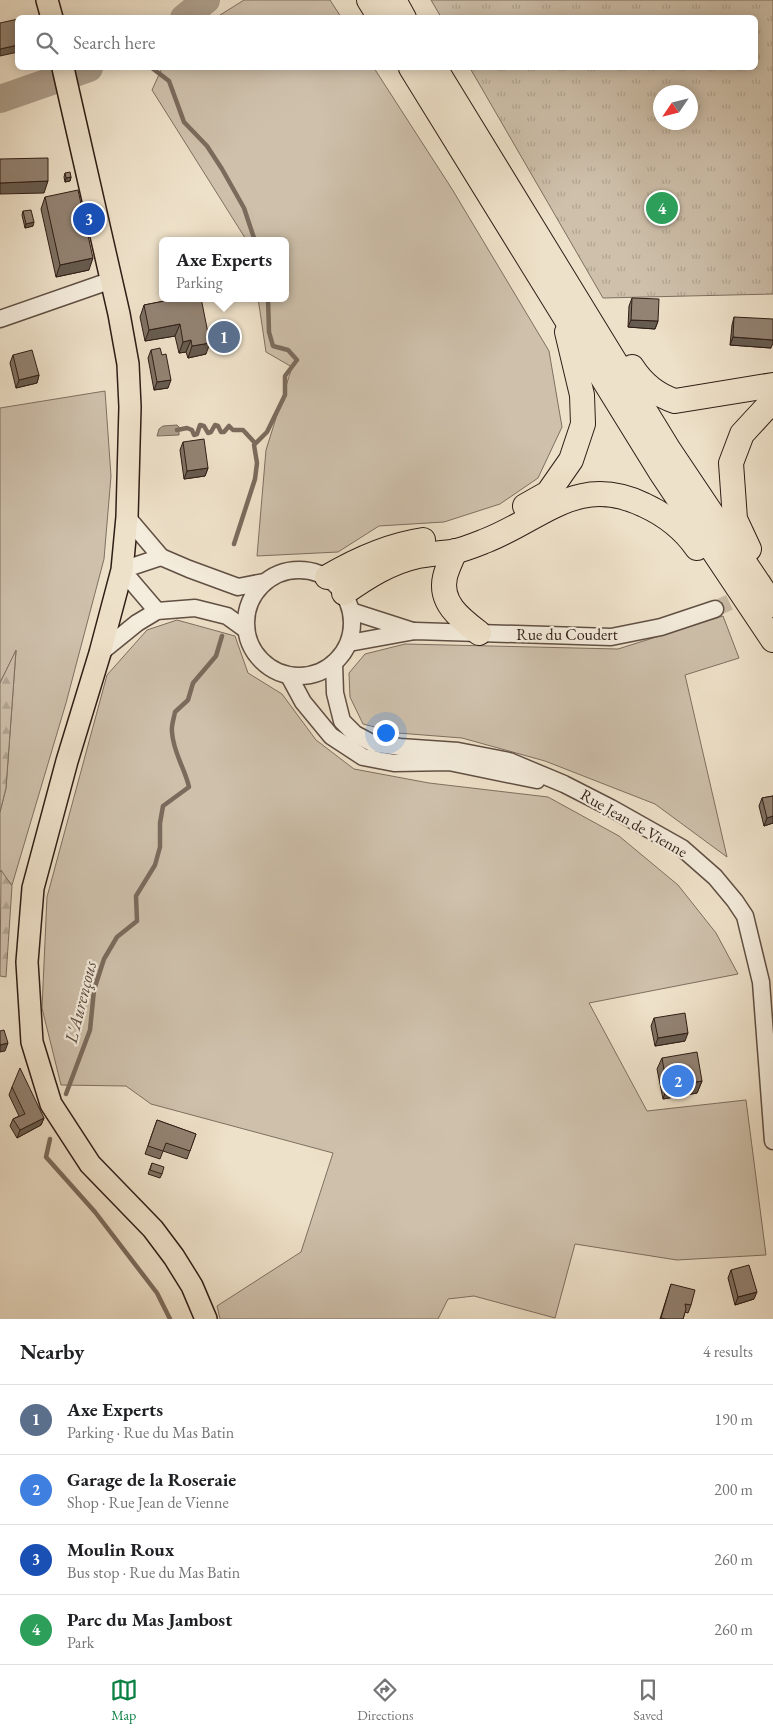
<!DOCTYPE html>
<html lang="en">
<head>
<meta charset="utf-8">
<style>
	:root { --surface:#fff; --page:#f2f2f2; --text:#202124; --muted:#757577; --line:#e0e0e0; --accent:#0b8043 }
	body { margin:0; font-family:"EB Garamond",serif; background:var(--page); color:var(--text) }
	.compass { position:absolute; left:653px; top:85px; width:45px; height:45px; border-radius:50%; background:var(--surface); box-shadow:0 2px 12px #0003; rotate:235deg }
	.you { position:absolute; left:385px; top:732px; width:18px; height:18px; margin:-12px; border:4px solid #fff; border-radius:50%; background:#1a73e8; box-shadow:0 0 0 8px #1a73e833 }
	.badge { display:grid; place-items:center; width:32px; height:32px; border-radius:50%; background:var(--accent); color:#fff; font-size:16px; font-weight:700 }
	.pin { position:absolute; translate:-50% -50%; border:2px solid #fff; box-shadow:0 1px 5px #0006 }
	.popup { position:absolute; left:159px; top:237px; width:130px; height:65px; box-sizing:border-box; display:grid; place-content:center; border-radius:8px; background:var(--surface); filter:drop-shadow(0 1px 4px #0005); font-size:16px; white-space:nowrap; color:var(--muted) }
	.popup b { font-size:19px; color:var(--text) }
	.popup::after { content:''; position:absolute; left:50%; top:100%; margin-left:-10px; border:10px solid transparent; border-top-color:var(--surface) }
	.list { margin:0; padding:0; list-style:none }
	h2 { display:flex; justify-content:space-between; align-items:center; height:65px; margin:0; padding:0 20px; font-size:21px }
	h2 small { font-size:16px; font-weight:400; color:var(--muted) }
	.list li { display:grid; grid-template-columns:32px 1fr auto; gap:15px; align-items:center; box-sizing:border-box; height:70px; padding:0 20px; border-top:1px solid var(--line) }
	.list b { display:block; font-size:19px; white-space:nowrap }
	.list p { margin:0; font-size:16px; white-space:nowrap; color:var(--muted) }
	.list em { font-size:16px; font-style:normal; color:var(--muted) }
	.icon { flex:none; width:28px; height:28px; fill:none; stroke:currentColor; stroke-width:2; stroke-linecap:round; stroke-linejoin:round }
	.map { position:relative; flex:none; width:773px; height:1319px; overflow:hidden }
	.search { position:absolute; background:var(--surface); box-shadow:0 2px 12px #0003; left:15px; right:15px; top:15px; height:55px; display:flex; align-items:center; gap:12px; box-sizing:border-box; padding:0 18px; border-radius:8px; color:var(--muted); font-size:19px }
	.sheet { height:345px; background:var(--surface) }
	nav { display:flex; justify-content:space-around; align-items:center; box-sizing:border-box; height:70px; border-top:1px solid var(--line); background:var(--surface); font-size:14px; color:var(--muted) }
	nav a { display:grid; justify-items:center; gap:2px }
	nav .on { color:var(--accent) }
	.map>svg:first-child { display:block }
	.grass { fill:#cec0ab; stroke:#7f6f60 }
	.forest { fill:url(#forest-firs); stroke:#7f6f60 }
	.park { fill:url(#park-tufts); stroke:#7f6f60; fill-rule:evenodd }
	.water { fill:#ad9f8c; stroke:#7b6b5d }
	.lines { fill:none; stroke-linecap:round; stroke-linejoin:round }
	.stream { stroke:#7b6b5d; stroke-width:4.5 }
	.river { stroke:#ad9f8c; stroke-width:28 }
	.minor-tunnel { stroke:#c8baa5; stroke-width:16; stroke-dasharray:16 8; stroke-linecap:butt }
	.minor-casing { stroke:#604f43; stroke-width:19 }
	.major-casing { stroke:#301e16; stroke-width:24 }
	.highway-casing { stroke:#301e16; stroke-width:26 }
	.minor { stroke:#f4ecdc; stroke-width:16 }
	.major { stroke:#eee1c9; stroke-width:21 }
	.highway { stroke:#eee1c9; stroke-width:24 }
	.wall { fill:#7e7163; stroke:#301e16 }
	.shaded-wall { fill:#675c50; stroke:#301e16 }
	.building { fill:#938373; stroke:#301e16 }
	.labels { text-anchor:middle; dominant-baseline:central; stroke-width:4.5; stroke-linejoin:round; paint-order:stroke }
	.street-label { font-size:16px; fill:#301e16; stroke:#f4ecdc }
	.water-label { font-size:18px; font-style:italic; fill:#5c4b3f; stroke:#f4ecdc }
</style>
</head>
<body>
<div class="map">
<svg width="773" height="1319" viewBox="0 0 773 1319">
	<defs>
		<pattern id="forest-firs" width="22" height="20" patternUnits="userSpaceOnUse" patternTransform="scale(1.25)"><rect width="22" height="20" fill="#cec0ab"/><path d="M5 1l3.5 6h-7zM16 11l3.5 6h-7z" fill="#b1a592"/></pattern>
		<pattern id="park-tufts" width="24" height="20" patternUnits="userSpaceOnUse" patternTransform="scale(1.25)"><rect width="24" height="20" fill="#cec0ab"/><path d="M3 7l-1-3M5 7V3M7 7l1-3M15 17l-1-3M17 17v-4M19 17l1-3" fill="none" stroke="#b1a592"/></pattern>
	</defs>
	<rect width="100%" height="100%" fill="#eee1c9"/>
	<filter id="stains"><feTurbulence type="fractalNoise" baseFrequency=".004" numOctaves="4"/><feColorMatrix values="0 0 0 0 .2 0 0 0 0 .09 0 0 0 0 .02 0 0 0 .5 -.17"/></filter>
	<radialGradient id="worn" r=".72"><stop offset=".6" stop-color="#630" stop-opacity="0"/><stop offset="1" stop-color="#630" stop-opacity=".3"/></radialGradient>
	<g class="grass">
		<path d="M244,0H330L341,17H217Z"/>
		<path d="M162,68H374L452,189L549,351L562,427L538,478L500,504L444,522L379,526L338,552L257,556L266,450L292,367L266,352L258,298H285V241H247L152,90Z"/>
		<path d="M105,391L111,476L104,559L66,703L12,885L0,871V812L6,788L16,651L0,683V408Z"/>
		<path d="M723,616L739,658L685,675L727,857L655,804L545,761L462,738L398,733L363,724L350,697L349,673L365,654L405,644L618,649Z"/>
		<path d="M177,620L235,636L248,673L282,694L316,740L354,769L429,783L548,797L619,836L678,885L716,933L738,974L589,1003L647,1111L746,1100L766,1255L677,1260L575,1244L555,1318L474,1296L448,1299L438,1319H220L217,1306L301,1252L333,1153L151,1104L126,1086L61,1085L42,1008L47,897L107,675L147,630Z"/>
	</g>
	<g class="forest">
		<path d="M16,650L6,788L0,812V683Z"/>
		<path d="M1,870L12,886L6,977L0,976Z"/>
	</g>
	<path class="park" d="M431,0H773V294L603,298L470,68H756V18L441,17ZM660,92H690V122H660Z"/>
	<path class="water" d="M177,425L179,427V435L157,436L159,429L163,426Z"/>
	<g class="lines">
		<g class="stream">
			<path d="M152,68L169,81L184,122L207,146L222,169L244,208L255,241"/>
			<path d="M177,430L187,428L192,430L194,435L197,434L200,425L204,426L208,433L211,432L215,425L218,426L221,432H224L229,426L233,430H243L255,443"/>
			<path d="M234,544L255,479L257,463L254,445L267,432L285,395V376L297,360L288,350L273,346L269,332L268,298"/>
			<path d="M66,1094L90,1030L94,990L104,959L117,937L137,921L136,896L155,865L160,847V823L163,806L189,787C185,769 173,752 172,732C171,726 174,718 175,712L188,700L193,683L216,656L222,636"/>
			<path d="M50,1139L46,1157L95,1212L157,1293L170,1319"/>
		</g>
		<g class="river">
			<path d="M184,18L206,0"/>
			<path d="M0,99L89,68"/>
		</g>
		<path class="minor-tunnel" d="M715,609L773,582"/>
		<g class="minor-casing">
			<g id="minor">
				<path d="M0,319L112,280"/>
				<path d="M127,517L161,557L189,569L238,587L264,582"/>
				<circle cx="299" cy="623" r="53"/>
				<path d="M157,611L122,570L161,557"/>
				<path d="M351,611L413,631"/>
				<path d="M349,643L415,631L611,637L661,627L715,609"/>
				<path d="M100,653L137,623L157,611L195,608L227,616L245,629"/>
				<path d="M334,663L335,693L342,721L355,734L372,743L400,747L458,751L509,761L564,784L611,808L682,848L715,877L735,901L745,916L761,982L773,1141"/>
				<path d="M289,676L303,702L331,736L363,757L394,763L449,762L537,780"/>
			</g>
		</g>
		<g class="major-casing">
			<g id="major">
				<path d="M47,0L52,18"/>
				<path d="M63,68L119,314L128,364L130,407L127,517L122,570L100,653L67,761L33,888L27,962L32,1042L51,1104L90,1164L153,1229L174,1257L192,1286L206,1319"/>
			</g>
		</g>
		<g class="highway-casing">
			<g id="highway">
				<path d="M369,0L380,18"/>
				<path d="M394,0L404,18"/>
				<path d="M411,68L660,471L773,640"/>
				<path d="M435,68L669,450L773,605"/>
				<path d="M632,367C643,384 656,395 675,401L773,385"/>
				<path d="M525,506L548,493L571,460L583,424L582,395L567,332"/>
				<path d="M749,549L735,519L731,463L742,434L766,408L773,406"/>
				<path d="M455,551C452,559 447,568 445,577C439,603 461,619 479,633"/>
				<path d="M327,577C356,560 389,545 423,540"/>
				<path d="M344,593C367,577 390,562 418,556C429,554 441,553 452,552C463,550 475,545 485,541C542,519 578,473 644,505C666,515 683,528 697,548"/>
			</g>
		</g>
		<use href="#minor" class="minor"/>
		<use href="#major" class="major"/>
		<use href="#highway" class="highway"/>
	</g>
	<g class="wall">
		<path d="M65,173L71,177L70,181L65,182L64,177Z"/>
		<path d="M45,197L89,270L56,277L41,209Z"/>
		<path d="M23,211L33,226L25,228L22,215Z"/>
		<path d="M180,298L206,354L188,358L186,352L179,353L175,336L145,341L140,317L144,305Z"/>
		<path d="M632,298L658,321L655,329L628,327L629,306Z"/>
		<path d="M734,317L771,348L730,345L732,325Z"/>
		<path d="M151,350L162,355L168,388L154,390L148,358Z"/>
		<path d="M13,355L39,375L37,383L16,388L10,363Z"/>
		<path d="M183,442L208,468L205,476L184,479L180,450Z"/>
		<path d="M773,796V823L764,826L759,806L762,798Z"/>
		<path d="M654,1018L685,1041L655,1046L651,1026Z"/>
		<path d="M662,1058L702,1081L697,1093L663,1099L657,1069Z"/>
		<path d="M12,1087L44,1118L41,1125L17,1138L10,1126L13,1119L19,1116L9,1095Z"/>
		<path d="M157,1120L196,1134L187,1159L163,1151L160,1159L145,1154Z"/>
		<path d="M152,1163L162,1174L160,1178L148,1174Z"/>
		<path d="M731,1270L754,1299L735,1305L728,1278Z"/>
		<path d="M671,1284L691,1305L688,1313L685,1312L683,1319H660Z"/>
	</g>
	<g class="shaded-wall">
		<path d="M18,45V52L0,56V49Z"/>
		<path d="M71,177L70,181L65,182L66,178Z"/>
		<path d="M48,181L44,193L0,194V183Z"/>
		<path d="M34,222L33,226L25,228L26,224Z"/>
		<path d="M93,258L89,270L56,277L60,265Z"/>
		<path d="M631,320L658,321L655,329L628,327Z"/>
		<path d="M180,324L175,336L145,341L149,330Z"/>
		<path d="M733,337L773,340V343L771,348L730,345Z"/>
		<path d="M191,340L186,352L179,353L183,342Z"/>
		<path d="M210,343L206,354L188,358L192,346Z"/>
		<path d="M39,375L37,383L16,388L19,380Z"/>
		<path d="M171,380L168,388L154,390L157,382Z"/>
		<path d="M208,468L205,476L184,479L187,471Z"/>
		<path d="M773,816V823L764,826L767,818Z"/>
		<path d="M688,1033L685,1041L655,1046L658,1038Z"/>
		<path d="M8,1043L5,1051L0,1052V1045Z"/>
		<path d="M702,1081L697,1093L663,1099L667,1087Z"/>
		<path d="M44,1118L41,1125L17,1138L20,1130Z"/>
		<path d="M757,1292L754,1299L735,1305L738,1297Z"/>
	</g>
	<g class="building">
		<path d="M18,19V45L0,49V23Z"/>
		<path d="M48,158V181L0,183V159Z"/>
		<path d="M70,172L71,177L66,178L65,173Z"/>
		<path d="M78,190L93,258L60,265L45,197Z"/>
		<path d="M31,210L34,222L26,224L23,211Z"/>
		<path d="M180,298H201L210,343L192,346L191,340L183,342L180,324L149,330L144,305Z"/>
		<path d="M632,298L659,299L658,321L631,320Z"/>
		<path d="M734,317L773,319V340L733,337Z"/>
		<path d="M160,348L162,355L166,354L171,380L157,382L151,350Z"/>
		<path d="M32,350L39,375L19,380L13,355Z"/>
		<path d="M204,439L208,468L187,471L183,442Z"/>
		<path d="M773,796V816L767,818L762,798Z"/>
		<path d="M685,1013L688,1033L658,1038L654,1018Z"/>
		<path d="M4,1030L8,1043L0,1045V1031Z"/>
		<path d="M697,1052L702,1081L667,1087L662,1058Z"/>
		<path d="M20,1068L44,1118L20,1130L13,1119L25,1114L12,1087Z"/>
		<path d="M157,1120L196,1134L190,1151L166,1143L163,1151L148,1146Z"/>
		<path d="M152,1163L164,1167L162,1174L150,1170Z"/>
		<path d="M749,1265L757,1292L738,1297L731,1270Z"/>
		<path d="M671,1284L695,1290L691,1305L685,1304L686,1309L683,1319H666L661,1318Z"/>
	</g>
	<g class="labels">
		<g class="street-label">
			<text x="567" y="634">Rue du Coudert</text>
			<text transform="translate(634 823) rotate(30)">Rue Jean de Vienne</text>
		</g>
		<g class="water-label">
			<text transform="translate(80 1002) rotate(-76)">L'Aurençous</text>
		</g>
	</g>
	<rect width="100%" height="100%" filter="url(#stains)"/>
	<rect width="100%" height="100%" fill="url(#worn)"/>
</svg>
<svg class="compass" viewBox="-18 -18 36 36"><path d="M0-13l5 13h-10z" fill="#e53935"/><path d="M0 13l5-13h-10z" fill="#757577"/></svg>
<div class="you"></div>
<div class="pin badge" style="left:224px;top:337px;background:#5c6f8a">1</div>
<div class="popup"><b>Axe Experts</b>Parking</div>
<div class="pin badge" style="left:678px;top:1081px;background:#3f7fe0">2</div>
<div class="pin badge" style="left:89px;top:219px;background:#1a4fb4">3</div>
<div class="pin badge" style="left:662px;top:208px;background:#2e9e5b">4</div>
<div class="search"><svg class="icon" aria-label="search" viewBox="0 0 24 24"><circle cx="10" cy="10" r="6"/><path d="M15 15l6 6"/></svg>Search here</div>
</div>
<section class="sheet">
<h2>Nearby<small>4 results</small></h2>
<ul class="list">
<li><span class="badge" style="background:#5c6f8a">1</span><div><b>Axe Experts</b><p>Parking · Rue du Mas Batin</p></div><em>190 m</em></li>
<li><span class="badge" style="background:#3f7fe0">2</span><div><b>Garage de la Roseraie</b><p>Shop · Rue Jean de Vienne</p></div><em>200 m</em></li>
<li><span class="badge" style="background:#1a4fb4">3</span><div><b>Moulin Roux</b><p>Bus stop · Rue du Mas Batin</p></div><em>260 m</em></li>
<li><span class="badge" style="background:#2e9e5b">4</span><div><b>Parc du Mas Jambost</b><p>Park</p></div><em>260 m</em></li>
</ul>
</section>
<nav>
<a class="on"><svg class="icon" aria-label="map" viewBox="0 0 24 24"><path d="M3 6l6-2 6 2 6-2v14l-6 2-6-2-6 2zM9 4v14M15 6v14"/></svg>Map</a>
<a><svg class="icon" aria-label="directions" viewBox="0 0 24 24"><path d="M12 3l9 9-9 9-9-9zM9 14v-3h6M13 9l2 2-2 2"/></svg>Directions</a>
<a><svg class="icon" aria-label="saved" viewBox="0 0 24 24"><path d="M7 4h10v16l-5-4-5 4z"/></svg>Saved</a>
</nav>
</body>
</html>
